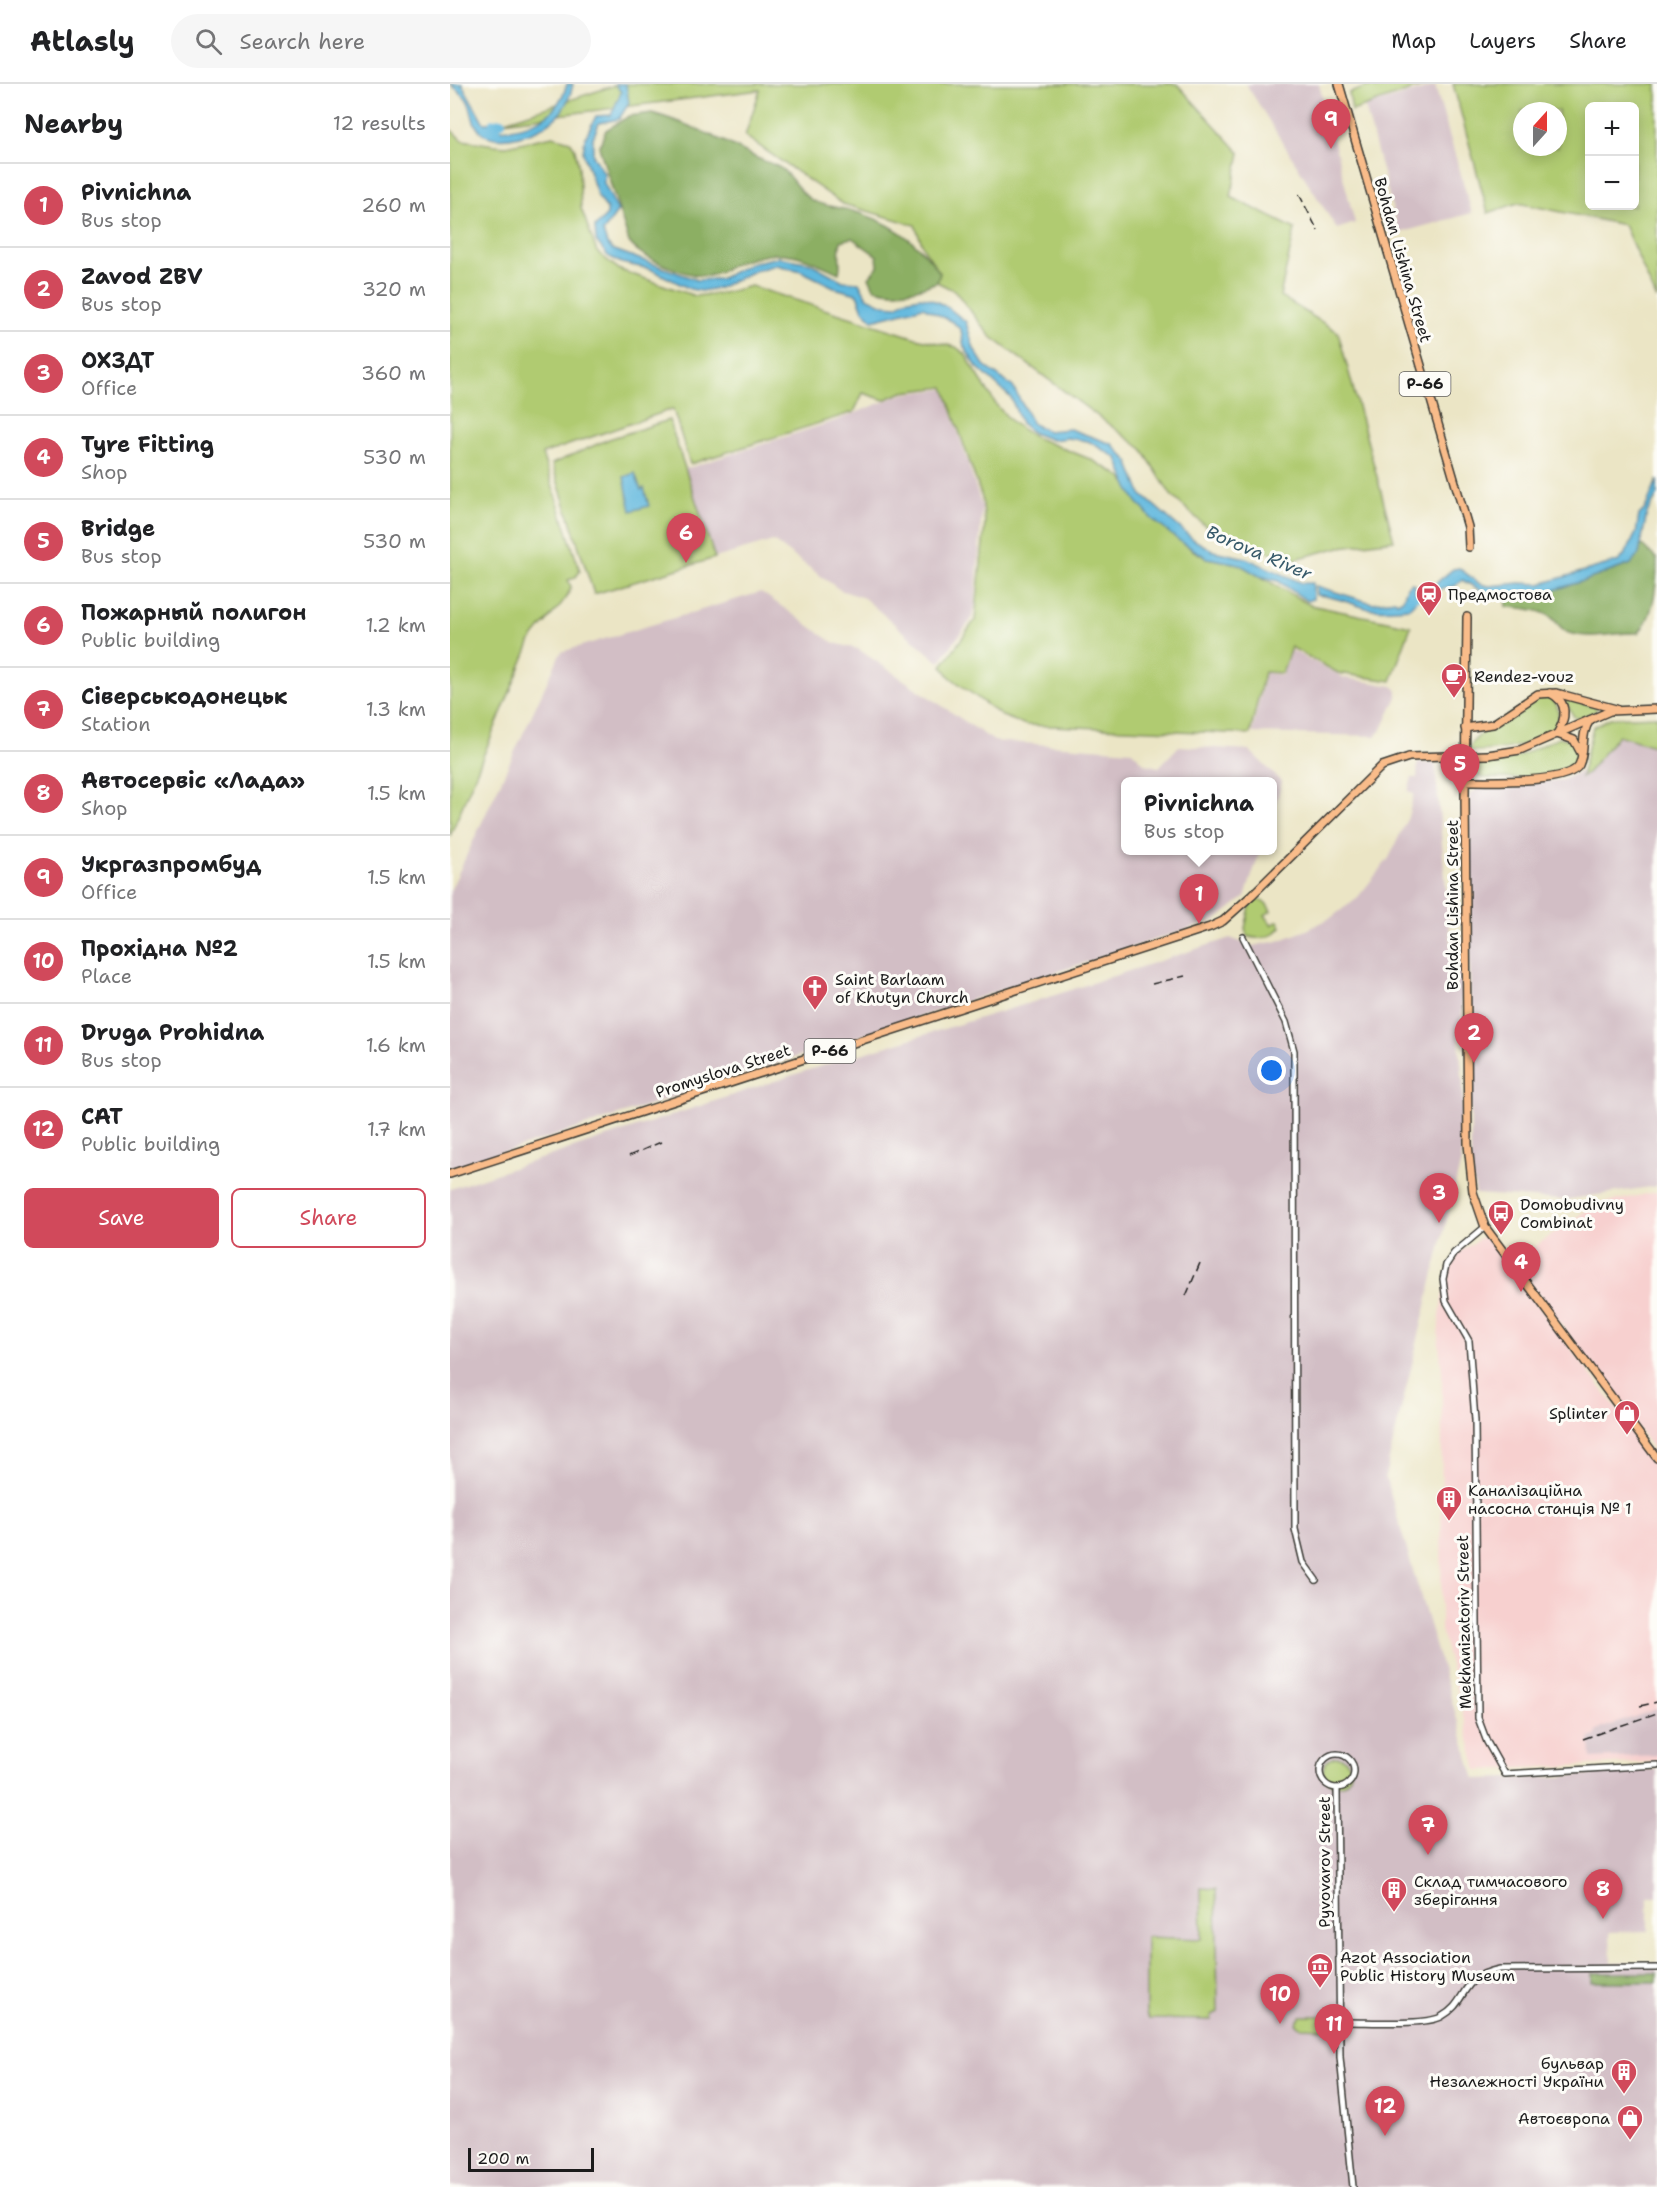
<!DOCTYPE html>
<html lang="en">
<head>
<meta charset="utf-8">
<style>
	:root { --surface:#fff; --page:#f6f6f6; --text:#202124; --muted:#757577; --line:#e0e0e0; --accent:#d1495b }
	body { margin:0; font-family:"Shantell Sans",sans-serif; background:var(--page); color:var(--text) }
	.controls { position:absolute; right:18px; top:18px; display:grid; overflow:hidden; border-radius:9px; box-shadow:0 3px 15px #0003 }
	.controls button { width:54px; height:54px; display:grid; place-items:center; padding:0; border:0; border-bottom:2px solid var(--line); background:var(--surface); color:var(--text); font:30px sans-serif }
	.compass { position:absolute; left:1063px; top:18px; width:54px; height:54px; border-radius:50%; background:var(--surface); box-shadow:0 3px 15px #0003; rotate:21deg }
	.scale { position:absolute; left:18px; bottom:15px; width:126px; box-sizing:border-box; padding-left:6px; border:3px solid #1c1c1c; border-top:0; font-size:16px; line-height:21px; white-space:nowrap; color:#1c1c1c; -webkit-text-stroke:4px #fdfcf7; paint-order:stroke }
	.you { position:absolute; left:822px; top:987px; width:21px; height:21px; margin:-15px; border:4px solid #fff; border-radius:50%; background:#1a73e8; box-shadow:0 0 0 9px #1a73e833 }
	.badge { display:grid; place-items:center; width:39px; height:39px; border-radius:50%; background:var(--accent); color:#fff; font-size:20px; font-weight:700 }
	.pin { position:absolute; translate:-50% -50px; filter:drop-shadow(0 2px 3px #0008) }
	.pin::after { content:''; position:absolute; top:32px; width:21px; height:18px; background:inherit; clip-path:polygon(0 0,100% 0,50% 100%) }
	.popup { position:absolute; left:671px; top:693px; width:156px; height:78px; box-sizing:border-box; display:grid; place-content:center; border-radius:9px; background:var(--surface); filter:drop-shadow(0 2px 4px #0005); font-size:20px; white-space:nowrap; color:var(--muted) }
	.popup b { font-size:22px; color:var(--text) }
	.popup::after { content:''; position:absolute; left:50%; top:100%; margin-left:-12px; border:12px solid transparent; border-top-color:var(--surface) }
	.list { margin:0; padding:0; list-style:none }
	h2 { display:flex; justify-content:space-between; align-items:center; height:78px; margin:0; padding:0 24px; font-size:26px }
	h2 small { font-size:20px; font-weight:400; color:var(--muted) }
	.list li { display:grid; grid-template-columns:39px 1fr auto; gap:18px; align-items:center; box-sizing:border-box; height:84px; padding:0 24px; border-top:2px solid var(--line) }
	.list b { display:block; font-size:22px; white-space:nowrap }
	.list p { margin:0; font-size:20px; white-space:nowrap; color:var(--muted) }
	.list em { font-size:20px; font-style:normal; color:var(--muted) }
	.actions { display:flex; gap:12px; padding:18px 24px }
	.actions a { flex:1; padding:14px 0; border:2px solid var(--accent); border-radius:9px; text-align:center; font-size:21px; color:var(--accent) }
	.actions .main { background:var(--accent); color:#fff }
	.icon { flex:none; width:33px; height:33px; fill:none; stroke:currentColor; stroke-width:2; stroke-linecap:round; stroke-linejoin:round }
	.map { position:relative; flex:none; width:1207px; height:2103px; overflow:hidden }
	header { display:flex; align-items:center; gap:36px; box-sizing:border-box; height:84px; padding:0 30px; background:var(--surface); border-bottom:2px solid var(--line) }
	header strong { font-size:28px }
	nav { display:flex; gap:33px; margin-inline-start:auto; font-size:21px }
	.search { width:420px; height:54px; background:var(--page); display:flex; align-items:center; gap:15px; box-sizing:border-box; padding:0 21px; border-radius:33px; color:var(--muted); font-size:22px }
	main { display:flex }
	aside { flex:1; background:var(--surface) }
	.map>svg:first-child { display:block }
	.built { fill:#f7d0cf }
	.industrial { fill:#d2bec5 }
	.green { fill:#b0cb71; stroke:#667446; stroke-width:1.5; fill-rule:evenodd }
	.forest { fill:#8caf63; stroke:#546640; stroke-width:1.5 }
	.water { fill:#61b8de; stroke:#3e6a7d; stroke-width:1.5 }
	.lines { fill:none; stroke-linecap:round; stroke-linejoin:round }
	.river { stroke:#61b8de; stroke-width:8 }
	.minor-casing { stroke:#3b3a35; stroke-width:8 }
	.major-casing { stroke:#3b3a35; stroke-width:10 }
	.minor { stroke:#fff; stroke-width:5 }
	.major { stroke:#f9bc8a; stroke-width:7 }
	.rail { stroke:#1c1c1c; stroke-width:1.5; stroke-dasharray:9 4.5; stroke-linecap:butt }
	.major-bridge-casing { stroke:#3b3a35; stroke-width:10; stroke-linecap:butt }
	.major-bridge { stroke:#f9bc8a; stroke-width:7 }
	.labels { text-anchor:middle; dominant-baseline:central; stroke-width:6; stroke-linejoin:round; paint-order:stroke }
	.shield { fill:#fdfcf7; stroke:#605f5e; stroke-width:1.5 }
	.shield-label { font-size:15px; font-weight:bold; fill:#1c1c1c }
	.street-label { font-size:16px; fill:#1c1c1c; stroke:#fdfcf7 }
	.poi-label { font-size:16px; fill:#1c1c1c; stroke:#fdfcf7; text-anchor:start }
	.water-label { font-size:18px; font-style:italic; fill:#385a6a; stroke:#fdfcf7 }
</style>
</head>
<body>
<header>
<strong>Atlasly</strong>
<div class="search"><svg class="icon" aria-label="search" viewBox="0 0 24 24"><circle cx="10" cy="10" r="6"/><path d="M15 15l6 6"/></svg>Search here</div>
<nav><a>Map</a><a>Layers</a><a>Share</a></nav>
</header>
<main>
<aside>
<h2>Nearby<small>12 results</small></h2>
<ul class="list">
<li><span class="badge">1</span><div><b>Pivnichna</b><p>Bus stop</p></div><em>260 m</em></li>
<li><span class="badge">2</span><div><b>Zavod ZBV</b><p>Bus stop</p></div><em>320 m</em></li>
<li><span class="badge">3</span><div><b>ОХЗДТ</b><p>Office</p></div><em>360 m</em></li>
<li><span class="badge">4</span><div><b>Tyre Fitting</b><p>Shop</p></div><em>530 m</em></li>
<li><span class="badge">5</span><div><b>Bridge</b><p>Bus stop</p></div><em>530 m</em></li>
<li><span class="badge">6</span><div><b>Пожарный полигон</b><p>Public building</p></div><em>1.2 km</em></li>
<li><span class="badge">7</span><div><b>Сіверськодонецьк</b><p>Station</p></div><em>1.3 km</em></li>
<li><span class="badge">8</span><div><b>Автосервіс «Лада»</b><p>Shop</p></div><em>1.5 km</em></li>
<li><span class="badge">9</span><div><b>Укргазпромбуд</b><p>Office</p></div><em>1.5 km</em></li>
<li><span class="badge">10</span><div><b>Прохідна №2</b><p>Place</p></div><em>1.5 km</em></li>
<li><span class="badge">11</span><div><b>Druga Prohidna</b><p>Bus stop</p></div><em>1.6 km</em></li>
<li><span class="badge">12</span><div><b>CAT</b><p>Public building</p></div><em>1.7 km</em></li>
</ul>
<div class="actions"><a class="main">Save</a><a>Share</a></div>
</aside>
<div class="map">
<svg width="1207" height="2103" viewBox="0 0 1207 2103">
	<rect width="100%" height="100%" fill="#fdfcf7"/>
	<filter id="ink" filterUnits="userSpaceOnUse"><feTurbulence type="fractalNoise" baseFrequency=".0167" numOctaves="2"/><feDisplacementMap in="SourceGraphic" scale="12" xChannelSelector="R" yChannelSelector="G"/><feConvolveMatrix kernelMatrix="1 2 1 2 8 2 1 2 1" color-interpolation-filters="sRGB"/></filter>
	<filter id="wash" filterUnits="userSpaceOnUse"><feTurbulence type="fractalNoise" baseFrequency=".008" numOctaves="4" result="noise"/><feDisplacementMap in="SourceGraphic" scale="24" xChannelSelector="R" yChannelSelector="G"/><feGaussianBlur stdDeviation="1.35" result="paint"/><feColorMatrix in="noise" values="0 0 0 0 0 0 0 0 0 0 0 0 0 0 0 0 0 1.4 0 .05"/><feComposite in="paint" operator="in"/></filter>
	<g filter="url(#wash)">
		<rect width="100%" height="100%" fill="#ebe5c5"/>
		<g class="built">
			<path d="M1207,1108V1370L1064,1177L1144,1121Z"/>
			<path d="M1035,1151L1207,1378V1678L1027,1686L991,1546L992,1288L988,1251L992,1215L999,1184L1008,1169Z"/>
		</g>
		<g class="industrial">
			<path d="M796,0H869L905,139L887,145Z"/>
			<path d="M985,2L1022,129L949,149L915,23Z"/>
			<path d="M494,305L532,423L525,521L521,536L489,578L414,514L390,506L323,457L265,474L235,385L385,337L453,310Z"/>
			<path d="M311,508L384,559L408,565L544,657L682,667L695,680L709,683L729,662L799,666L832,698L823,729L822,698H676V766L810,767L795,813L766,836L0,1086V807L111,568Z"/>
			<path d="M841,566L895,594L943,602L947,607V613L932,645L925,652L802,649L815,589L832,591Z"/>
			<path d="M1168,650L1207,663V1102L1113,1116L1026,1110L1021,1082L1019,713L1031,700L1112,696L1138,684L1139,687Z"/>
			<path d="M968,678L985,680L1003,884L1013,885L1012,944L1008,945L1013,1001L1011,1077L935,1392L1025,1695L1106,1693L1207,1685V1812L1198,1813V1847L1160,1848L1161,1879H1207V2103H0V1105L355,987L596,914L780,854L802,862L828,857L857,846L882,833L908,813L939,774L958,733L964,710L958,707L962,694H967Z"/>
			<path d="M1207,1625V1671L1141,1674L1140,1654L1146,1652L1147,1646Z"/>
		</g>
		<g class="green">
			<path d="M169,0H727L790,69L781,113L845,145L830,212L888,248L944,456L890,463L842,476L762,448L721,411L692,365L540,252L505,207L487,198L490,189L474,165L465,141L393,120L295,52L310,6L52,38Z"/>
			<path d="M925,0L926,4L932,0H978L902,27L899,9Z"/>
			<path d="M1003,0H1207V216L1174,141L1068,119L1038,129ZM1140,22H1184V122H1140ZM1072,27H1108V63H1072Z"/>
			<path d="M0,45L12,56L44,61L56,62L103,52L120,57L125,65L129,84L131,124L147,168L170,186L245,212L273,209L301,202L466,254L506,263L515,270L547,322L563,339L584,353L640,375L665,389L672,394L701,434L744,467L757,474L789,480L860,521L961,542L941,597L888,589L841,563L832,589L814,588L800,650L576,641L552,632L500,593L492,582L525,536L535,439L532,414L494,303L453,308L434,316L413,309L404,328L240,380L223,325L92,370L130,487L125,494L118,496L121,503C118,517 91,541 81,557L0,752Z"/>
			<path d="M219,336L265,474L144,510L102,380L159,355Z"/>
			<path d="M1095,611C1111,617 1111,633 1104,647C1073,664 1053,667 1018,667C1022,649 1069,625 1086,614Z"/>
			<path d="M1113,614L1147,623L1146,627L1130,635L1124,633Z"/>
			<path d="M1207,632V663L1168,651L1138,688L1131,693L1143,643L1160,634Z"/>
			<path d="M1109,653L1121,656C1152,705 1060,693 1033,694C1025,691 1020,686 1019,677L1069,672Z"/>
			<path d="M807,815L816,819L821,827L815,831L822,841L828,837L831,843C823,853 810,857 797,852L795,844L801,818Z"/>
			<circle cx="887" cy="1687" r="14"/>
			<path d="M751,1804L766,1805L768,1928L761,1933L762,1936L699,1935L696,1930V1853L752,1855Z"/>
			<path d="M851,1932H877L880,1940L877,1945L852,1944L846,1939Z"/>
		</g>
		<g class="forest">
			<path d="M202,29C237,39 271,55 303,72C311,77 324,79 332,85C342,93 348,107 360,115C370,122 387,123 399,126C439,136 468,156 490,189L487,198C466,207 444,212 424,204L419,193L428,182L427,172L402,154L391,157C387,170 392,179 389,189C368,180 348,168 323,170C312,172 298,175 287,179C277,183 269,190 258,192C238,193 190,174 179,158L149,63L156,46L179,32Z"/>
			<path d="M1191,460L1207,475C1207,497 1205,533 1188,549C1164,548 1143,556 1119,549C1110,546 1106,535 1098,531C1086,525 1070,524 1057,523L1056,511L1077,515L1106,503L1134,497L1189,470Z"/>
			<rect x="1142" y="1889" width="65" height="9"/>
		</g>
		<g class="water">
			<path d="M0,0H12L34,39L52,38L41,43C55,50 84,40 96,32C105,27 115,9 117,0H123C121,12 113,29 103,36C88,49 50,62 32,49C20,39 24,27 17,16C13,9 5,4 0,0Z"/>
			<path d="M165,0H176L179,19L169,35L149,39L143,54V71L154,89V99L168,127L153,148L157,160L162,165L247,196L270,195L301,179L329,173L360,179L393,197L409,198L417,213L434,221L447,222L455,216L470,213L478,214L496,222L516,238L524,265L534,281L563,303L583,340L597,347L620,345L662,360L678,377L691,410L744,456L764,467L796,474L852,499H863V515L857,517L828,497L809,492L789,480L757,474L728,456L701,434L687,418L678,404L667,374L638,357L617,354L602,356L583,349L571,339L561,314L527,283L514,263L511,246L503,238L473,223L423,236L413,226L407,210L388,205L351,187L326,181L304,187L269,204L251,207L240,205L200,185L171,179L158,172L146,157L145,143L157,131V125L148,113L133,69L135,54L146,32L161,31L171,8Z"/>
			<path d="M185,389L191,406L194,404L199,422L181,427L174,393Z"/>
			<path d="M1207,396V412L1197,429L1189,470L1181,480L1134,497L1087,511L1032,507L1012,496L1005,502L989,505L967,515L959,524C945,525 930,527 916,524C899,519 884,512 866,511V502L922,519L945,516L947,518L953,515L957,503L962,499L965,501V509L973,510L1003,485L1009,484L1030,500L1039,502L1070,499L1090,500L1169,477L1176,469L1186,449L1189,431L1195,425Z"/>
		</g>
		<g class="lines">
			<g class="river">
				<path d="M43,39L52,38L41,47L48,48"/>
				<path d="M962,514L986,503"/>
			</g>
		</g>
	</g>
	<g filter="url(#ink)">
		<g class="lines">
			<g class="minor-casing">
				<g id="minor">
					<path d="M793,853L836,938L844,967L845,1445L853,1478L866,1496"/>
					<path d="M1035,1143L1004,1169L996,1181L993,1195L996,1217L1019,1257L1025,1336L1028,1634L1037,1658L1055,1690L1207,1681"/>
					<circle cx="887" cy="1687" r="17"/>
					<path d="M887,1704L890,1973L903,2103"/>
					<path d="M889,1938C912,1937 973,1942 991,1933C1019,1918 1008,1893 1050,1885L1207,1884"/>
				</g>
			</g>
			<g class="major-casing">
				<g id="major">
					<path d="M889,0L1018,443L1019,463"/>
					<path d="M1017,533L1015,711L1018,1060L1023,1108L1035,1143L1207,1374"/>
					<path d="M1100,609C1119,618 1116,635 1107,650"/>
					<path d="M1015,644L1043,640L1088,610L1106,609L1166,625"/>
					<path d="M1107,650L1124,656L1131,669"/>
					<path d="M1038,671L1070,666L1160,627L1207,625"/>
					<path d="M1015,697C1037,697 1119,700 1129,681C1136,666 1130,650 1140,636"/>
					<path d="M0,1090L760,843L773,837L802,811L932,682L959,673"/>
				</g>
			</g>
			<use href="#minor" class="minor"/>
			<use href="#major" class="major"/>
			<g class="rail">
				<path d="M849,110L868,147"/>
				<path d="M702,900L735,892"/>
				<path d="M179,1072L211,1058"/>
				<path d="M736,1212L750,1179"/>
				<path d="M1190,1622L1207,1618"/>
				<path d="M1133,1655L1207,1629"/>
			</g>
			<g class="major-bridge-casing">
				<path id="major-bridge" d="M959,673L1038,671"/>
			</g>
			<use href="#major-bridge" class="major-bridge"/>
		</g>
	</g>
	<defs>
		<g id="station-pin" transform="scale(1.35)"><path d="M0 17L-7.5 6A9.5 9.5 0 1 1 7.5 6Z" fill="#d1495b" stroke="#fdfcf7"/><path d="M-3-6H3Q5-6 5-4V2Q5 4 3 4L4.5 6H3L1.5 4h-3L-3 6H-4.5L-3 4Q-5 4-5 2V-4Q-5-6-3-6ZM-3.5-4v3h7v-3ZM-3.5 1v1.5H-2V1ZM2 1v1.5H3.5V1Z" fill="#fff"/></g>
		<g id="cafe-pin" transform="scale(1.35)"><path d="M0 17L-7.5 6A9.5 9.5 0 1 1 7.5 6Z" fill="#d1495b" stroke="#fdfcf7"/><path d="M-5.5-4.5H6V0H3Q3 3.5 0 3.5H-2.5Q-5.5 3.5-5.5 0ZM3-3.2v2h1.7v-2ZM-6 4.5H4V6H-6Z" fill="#fff"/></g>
		<g id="church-pin" transform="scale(1.35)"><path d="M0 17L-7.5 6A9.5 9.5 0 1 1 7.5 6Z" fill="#d1495b" stroke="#fdfcf7"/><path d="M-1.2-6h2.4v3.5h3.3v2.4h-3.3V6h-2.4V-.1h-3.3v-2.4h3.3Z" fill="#fff"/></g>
		<g id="bus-pin" transform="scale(1.35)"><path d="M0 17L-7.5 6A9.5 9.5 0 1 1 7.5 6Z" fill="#d1495b" stroke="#fdfcf7"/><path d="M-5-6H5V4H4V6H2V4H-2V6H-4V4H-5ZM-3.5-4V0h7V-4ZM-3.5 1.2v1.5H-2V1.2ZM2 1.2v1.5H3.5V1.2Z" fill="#fff"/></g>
		<g id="shop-pin" transform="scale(1.35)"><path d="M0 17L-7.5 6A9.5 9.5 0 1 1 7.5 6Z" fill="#d1495b" stroke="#fdfcf7"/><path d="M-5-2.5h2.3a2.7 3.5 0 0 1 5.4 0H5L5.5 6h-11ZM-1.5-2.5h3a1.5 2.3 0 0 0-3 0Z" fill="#fff"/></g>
		<g id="building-pin" transform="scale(1.35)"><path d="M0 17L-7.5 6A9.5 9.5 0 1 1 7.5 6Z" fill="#d1495b" stroke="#fdfcf7"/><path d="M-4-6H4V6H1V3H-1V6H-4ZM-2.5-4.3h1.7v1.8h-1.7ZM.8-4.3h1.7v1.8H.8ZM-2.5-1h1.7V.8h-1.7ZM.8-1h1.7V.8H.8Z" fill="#fff"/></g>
		<g id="museum-pin" transform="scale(1.35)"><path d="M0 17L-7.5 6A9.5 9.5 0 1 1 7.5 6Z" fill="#d1495b" stroke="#fdfcf7"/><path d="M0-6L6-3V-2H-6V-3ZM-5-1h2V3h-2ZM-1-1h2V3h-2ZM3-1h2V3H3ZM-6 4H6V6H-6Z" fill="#fff"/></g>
	</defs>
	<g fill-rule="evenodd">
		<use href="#station-pin" x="979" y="510"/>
		<use href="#cafe-pin" x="1004" y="592"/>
		<use href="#church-pin" x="365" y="904"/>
		<use href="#bus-pin" x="1051" y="1129"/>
		<use href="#shop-pin" x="1177" y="1329"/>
		<use href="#building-pin" x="999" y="1415"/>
		<use href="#building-pin" x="944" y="1806"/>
		<use href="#museum-pin" x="870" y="1882"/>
		<use href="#building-pin" x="1174" y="1988"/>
		<use href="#shop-pin" x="1180" y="2034"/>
	</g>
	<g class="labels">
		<g class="shield">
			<rect x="949.5" y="288" width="51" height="24" rx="4.5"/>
			<rect x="354.5" y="955" width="51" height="24" rx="4.5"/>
		</g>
		<g class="shield-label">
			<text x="975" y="300">Р-66</text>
			<text x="380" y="967">Р-66</text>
		</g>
		<g class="street-label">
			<text transform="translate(953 176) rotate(74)">Bohdan Lishina Street</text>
			<text transform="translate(1002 821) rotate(-90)">Bohdan Lishina Street</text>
			<text transform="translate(273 987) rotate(-18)">Promyslova Street</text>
			<text transform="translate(1014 1538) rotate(-91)">Mekhanizatoriv Street</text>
			<text transform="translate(874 1778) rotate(-90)">Pyvovarov Street</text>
		</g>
		<g class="poi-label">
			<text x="998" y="510">Предмостова</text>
			<text x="1024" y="592">Rendez-vouz</text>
			<text x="385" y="895">Saint Barlaam<tspan x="385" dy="18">of Khutyn Church</tspan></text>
			<text x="1070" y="1120">Domobudivny<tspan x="1070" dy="18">Combinat</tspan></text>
			<text x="1158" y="1329" text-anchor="end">Splinter</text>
			<text x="1018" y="1406">Каналізаційна<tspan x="1018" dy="18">насосна станція № 1</tspan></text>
			<text x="964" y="1797">Склад тимчасового<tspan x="964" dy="18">зберігання</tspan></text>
			<text x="890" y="1873">Azot Association<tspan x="890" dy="18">Public History Museum</tspan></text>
			<text x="1154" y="1979" text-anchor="end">бульвар<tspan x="1154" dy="18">Незалежності України</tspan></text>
			<text x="1160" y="2034" text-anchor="end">Автоєвропа</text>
		</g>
		<g class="water-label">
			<text transform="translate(809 469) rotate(23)">Borova River</text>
		</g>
	</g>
</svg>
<div class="controls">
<button>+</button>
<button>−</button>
</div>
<svg class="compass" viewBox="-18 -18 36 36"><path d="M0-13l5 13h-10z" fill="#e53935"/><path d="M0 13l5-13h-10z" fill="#757577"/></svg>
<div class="scale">200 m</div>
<div class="you"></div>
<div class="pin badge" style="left:749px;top:840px">1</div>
<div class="popup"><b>Pivnichna</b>Bus stop</div>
<div class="pin badge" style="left:1024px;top:979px">2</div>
<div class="pin badge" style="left:989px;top:1139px">3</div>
<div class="pin badge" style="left:1071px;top:1208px">4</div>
<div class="pin badge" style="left:1010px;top:710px">5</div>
<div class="pin badge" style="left:236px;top:479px">6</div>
<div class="pin badge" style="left:978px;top:1771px">7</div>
<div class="pin badge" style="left:1153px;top:1835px">8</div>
<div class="pin badge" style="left:881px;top:65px">9</div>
<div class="pin badge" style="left:830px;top:1940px">10</div>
<div class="pin badge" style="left:884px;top:1970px">11</div>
<div class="pin badge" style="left:935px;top:2052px">12</div>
</div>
</main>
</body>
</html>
